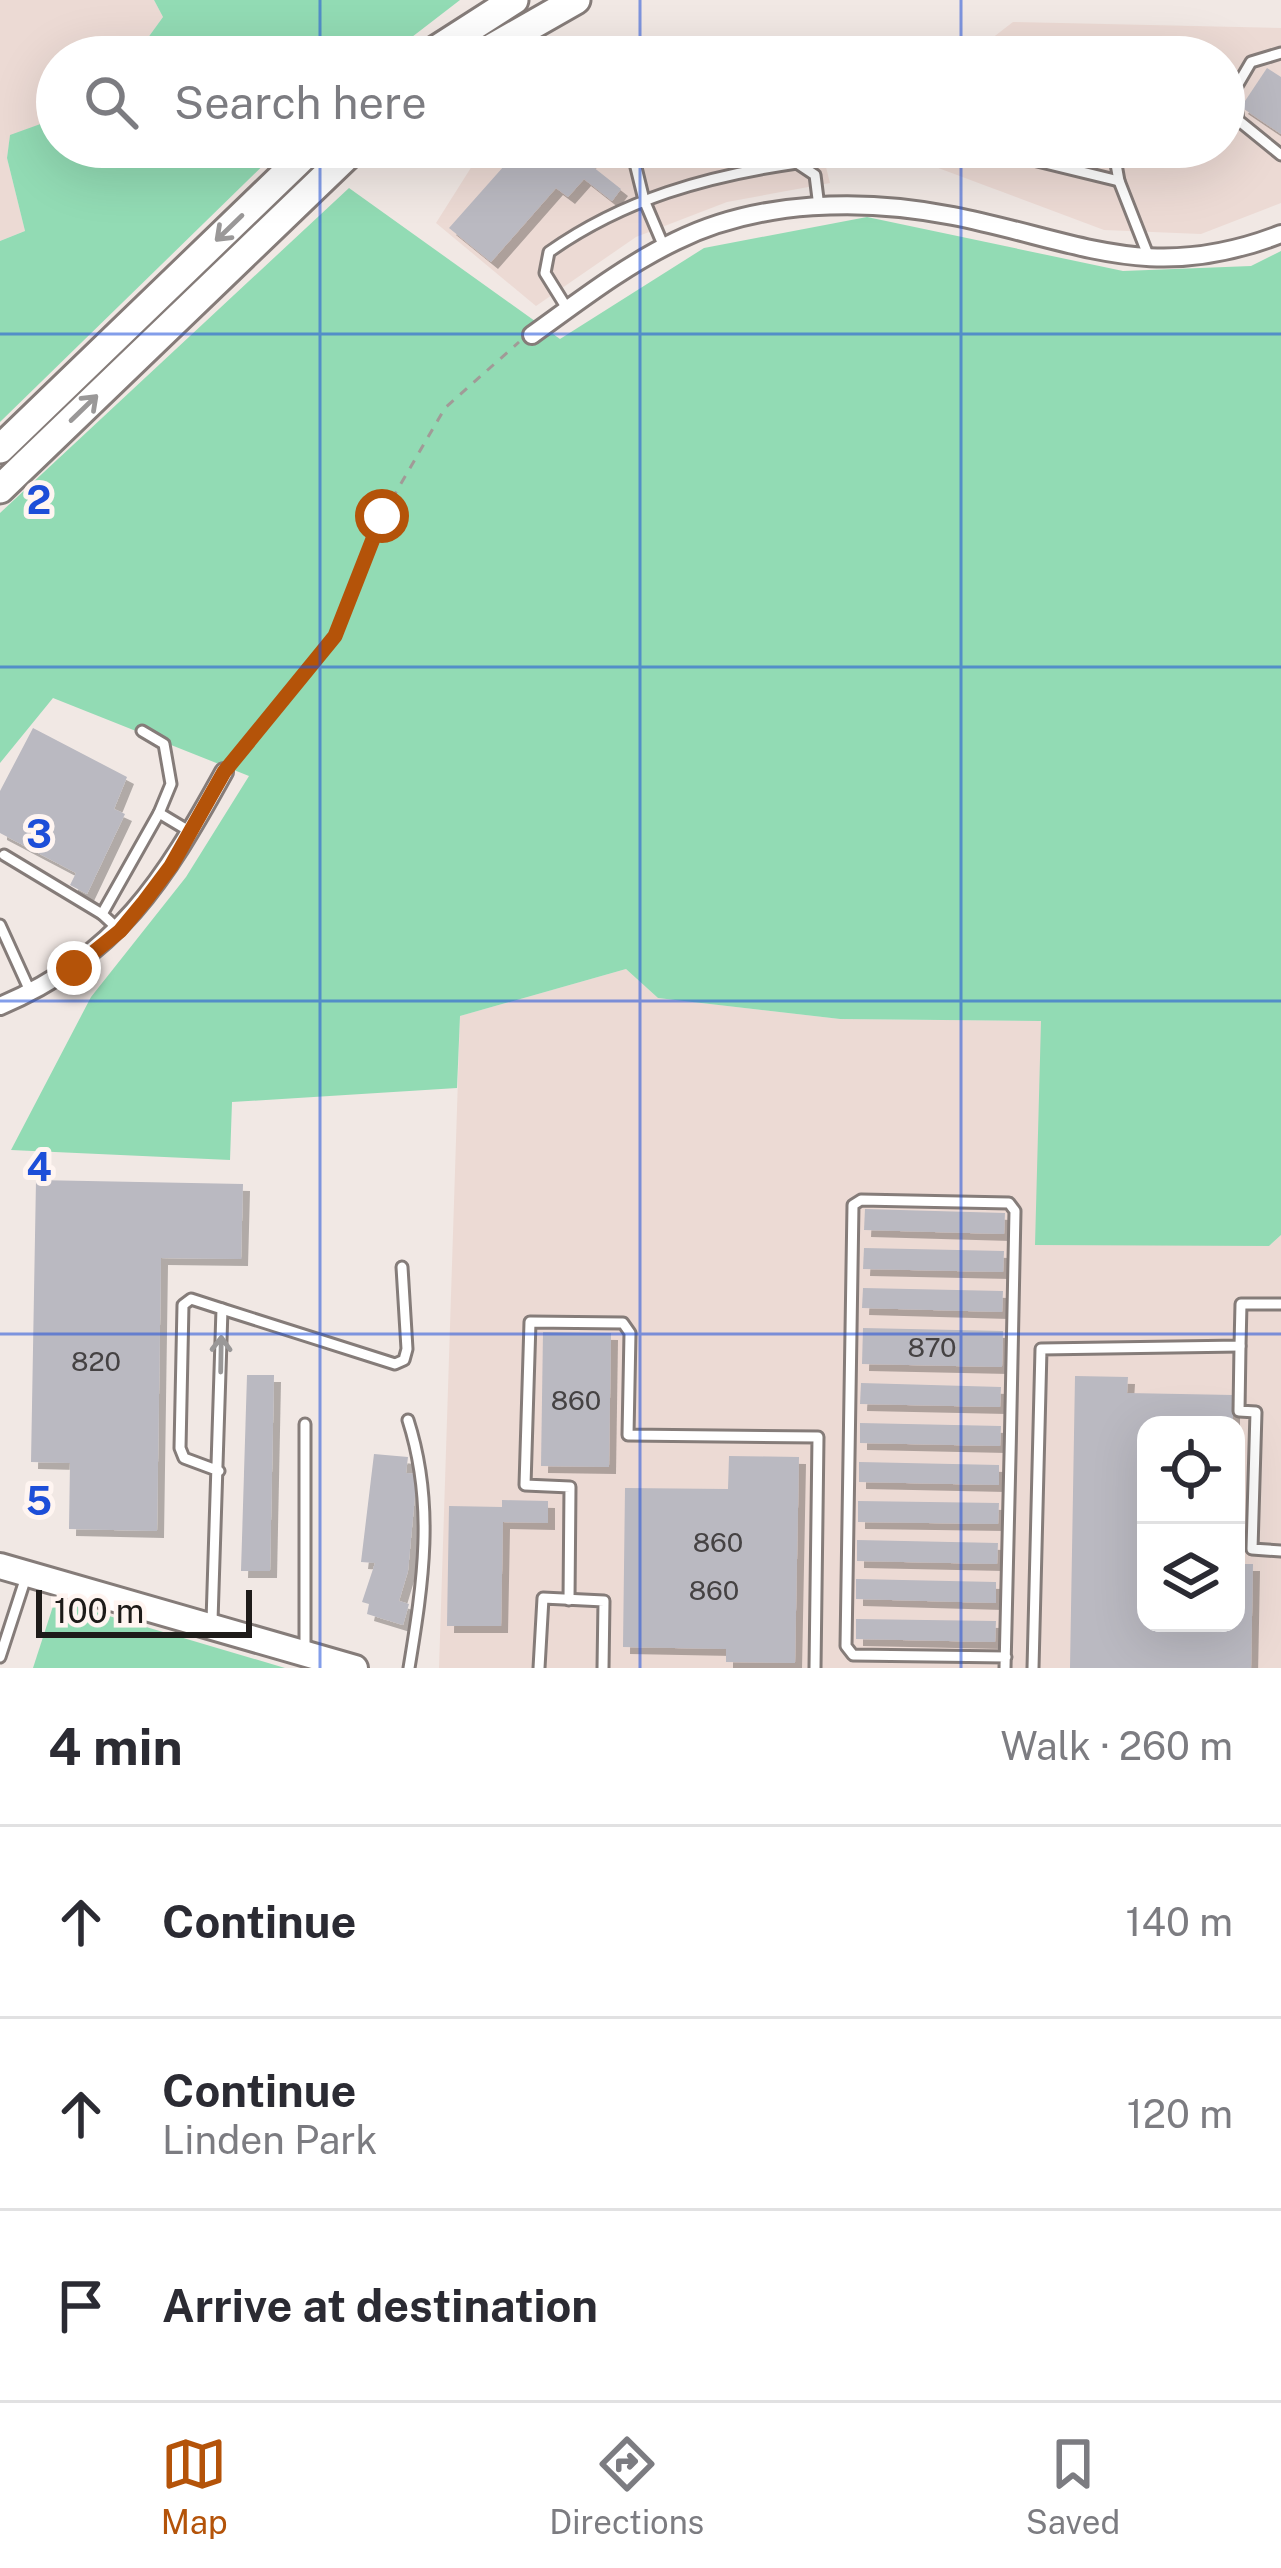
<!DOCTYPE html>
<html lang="en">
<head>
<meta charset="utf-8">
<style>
	:root { --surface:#fff; --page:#f7f7f7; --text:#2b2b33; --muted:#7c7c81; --line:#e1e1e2; --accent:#b45309 }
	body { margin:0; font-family:"Public Sans",sans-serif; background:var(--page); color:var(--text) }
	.controls { position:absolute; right:36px; bottom:36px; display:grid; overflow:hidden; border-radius:24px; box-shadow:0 12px 48px #0002 }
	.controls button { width:108px; height:108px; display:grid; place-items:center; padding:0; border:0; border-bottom:3px solid var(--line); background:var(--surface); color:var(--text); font:60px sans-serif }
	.scale { position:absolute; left:36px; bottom:30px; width:216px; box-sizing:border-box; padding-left:12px; border:6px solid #1e1b19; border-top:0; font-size:33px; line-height:42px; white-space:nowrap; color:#1e1b19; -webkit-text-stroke:9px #fff5f1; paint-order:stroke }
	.stop { position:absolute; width:36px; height:36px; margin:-27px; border:9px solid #b45309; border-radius:50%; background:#fff }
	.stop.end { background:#b45309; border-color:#fff; box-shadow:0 3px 12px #0008 }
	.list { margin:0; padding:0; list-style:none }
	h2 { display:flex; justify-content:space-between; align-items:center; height:156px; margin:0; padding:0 48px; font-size:51px }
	h2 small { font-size:39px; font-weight:400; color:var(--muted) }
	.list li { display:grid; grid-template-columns:78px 1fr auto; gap:36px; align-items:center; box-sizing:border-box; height:192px; padding:0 48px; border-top:3px solid var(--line) }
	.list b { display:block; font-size:45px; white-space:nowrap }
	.list p { margin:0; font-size:39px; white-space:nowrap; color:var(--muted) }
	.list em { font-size:39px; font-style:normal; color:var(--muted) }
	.icon { flex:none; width:66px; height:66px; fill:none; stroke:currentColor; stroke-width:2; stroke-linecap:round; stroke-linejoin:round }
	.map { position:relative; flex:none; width:1281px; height:1668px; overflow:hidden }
	.search { position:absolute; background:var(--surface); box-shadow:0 12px 48px #0002; left:36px; right:36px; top:36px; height:132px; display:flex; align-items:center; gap:30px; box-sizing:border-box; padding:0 42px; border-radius:66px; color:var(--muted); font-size:45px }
	.sheet { height:732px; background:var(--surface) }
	nav { display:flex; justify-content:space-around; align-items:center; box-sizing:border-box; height:168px; border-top:3px solid var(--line); background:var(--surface); font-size:33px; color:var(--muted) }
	nav a { display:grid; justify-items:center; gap:6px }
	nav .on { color:var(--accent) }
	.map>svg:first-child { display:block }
	.built { fill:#ecdad4; fill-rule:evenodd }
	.green { fill:#92dbb4 }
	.building { fill:#bab9c1; filter:url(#shadow) }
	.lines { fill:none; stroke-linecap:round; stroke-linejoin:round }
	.lane-casing { stroke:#857c79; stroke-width:15 }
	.street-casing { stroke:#857c79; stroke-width:22 }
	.secondary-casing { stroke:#857c79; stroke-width:30 }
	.primary-casing { stroke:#857c79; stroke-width:33 }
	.path { stroke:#a19a97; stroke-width:3; stroke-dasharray:9 9; stroke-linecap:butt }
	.lane { stroke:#fff; stroke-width:9 }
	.street { stroke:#fff; stroke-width:16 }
	.secondary { stroke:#fff; stroke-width:24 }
	.primary { stroke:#fff; stroke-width:27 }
	.oneway { stroke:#9a9898 }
	.route { stroke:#b45309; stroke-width:15 }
	.grid { fill:none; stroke:#1d4ed8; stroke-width:3; stroke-opacity:0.55 }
	.labels { text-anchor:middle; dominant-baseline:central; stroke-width:10; stroke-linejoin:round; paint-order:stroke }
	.number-label { font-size:27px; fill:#454243 }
	.grid-label { font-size:39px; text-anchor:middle; font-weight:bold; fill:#1d4ed8; stroke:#fff5f1; stroke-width:10; stroke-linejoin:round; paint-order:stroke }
</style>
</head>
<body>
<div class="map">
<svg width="1281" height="1668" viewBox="0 0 1281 1668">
	<defs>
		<filter id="shadow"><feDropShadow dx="7" dy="7" stdDeviation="0" flood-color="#0004"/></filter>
	</defs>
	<rect width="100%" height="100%" fill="#f1e8e4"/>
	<g class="built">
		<path d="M0,0H154L163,17L134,57H57V118L10,136L7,158L25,231L0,241Z"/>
		<path d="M1013,22L1281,28V203L1201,234L1104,230L882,147H1224V57H664L663,42L911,38L974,52Z"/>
		<path d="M484,147H660L664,165L723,147H821L830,183L727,202L636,237L536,306L436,223Z"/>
		<path d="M626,969L658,998L840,1019L1042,1021L1269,1246L1281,1235V1668H439L460,1016ZM1146,1425H1236V1623H1146Z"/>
	</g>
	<g class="green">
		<path d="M154,0H460L386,57H134L163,17Z"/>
		<path d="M57,118V147H282L0,422V241L25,231L7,158L10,135Z"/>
		<path d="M349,188L560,339L704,248L867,217L1123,271L1251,266L1281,251V1235L1269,1246L1035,1245L1041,1021L840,1019L658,998L626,969L460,1016L457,1088L232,1102L230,1160L11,1150L91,997L186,877L249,776L53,698L0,763V513Z"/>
		<path d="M55,1600L285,1668H33Z"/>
	</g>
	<g class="building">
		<path d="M1267,68L1281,77V134L1241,107Z"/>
		<path d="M534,147H601L588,163L621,189L612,201L584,179L568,197L556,188L491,262L449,228L512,157L519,163Z"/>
		<path d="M33,728L127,777L114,809L125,814L87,894L70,885L76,873L0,833V791Z"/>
		<path d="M36,1180L243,1184L241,1259L161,1258L157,1531L69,1529L70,1463L31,1462Z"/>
		<path d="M865,1209L1005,1213L1004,1234L864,1230Z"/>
		<path d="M864,1248L1004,1251L1003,1272L863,1269Z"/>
		<path d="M863,1288L1003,1291L1002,1312L862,1308Z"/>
		<path d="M863,1328L1003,1331L1002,1367L862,1364Z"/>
		<path d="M543,1332L611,1333L609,1467L541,1466Z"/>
		<path d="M247,1375H274L270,1571H241Z"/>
		<path d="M1075,1376L1128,1377L1127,1393L1233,1395V1425H1146V1623H1236V1564H1253L1251,1668H1070Z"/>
		<path d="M861,1383L1001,1387L1000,1407L860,1404Z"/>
		<path d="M860,1423L1001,1426L1000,1446L860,1443Z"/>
		<path d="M374,1454L408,1457L406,1473L417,1474L408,1571L399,1601L409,1604L403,1625L367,1614L369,1604L362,1602L375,1563L361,1562Z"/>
		<path d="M729,1456L799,1457L795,1663L726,1662V1649L623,1647L625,1488L728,1489Z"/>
		<path d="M859,1462L999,1465V1485L859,1482Z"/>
		<path d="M502,1500L548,1501V1523L503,1522L501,1626H447L449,1506L502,1507Z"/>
		<path d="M858,1501L999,1503L998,1524L858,1522Z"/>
		<path d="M857,1540L998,1543L997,1564L857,1561Z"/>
		<path d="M856,1579L996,1582V1603L856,1599Z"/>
		<path d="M856,1619L996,1621L995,1642L856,1639Z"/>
	</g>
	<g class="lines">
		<g class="lane-casing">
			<g id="lane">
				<path d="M1000,46L1083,45L1112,57"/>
				<path d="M1281,53L1251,62L1234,91L1238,120L1281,155"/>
				<path d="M882,57H893"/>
				<path d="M631,147L644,200L664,247"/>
				<path d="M980,147L1119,181"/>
				<path d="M1113,147L1119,181L1148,255"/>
				<path d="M568,310L545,273L549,252C624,199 707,176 797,163L815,175L819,207"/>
				<path d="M142,731L164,744L171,784L159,813"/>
				<path d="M4,855L102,914"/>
				<path d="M0,925L30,991"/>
				<path d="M116,927L102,914L159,813L189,831"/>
				<path d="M222,1309L395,1364L404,1360L407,1349L402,1267"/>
				<path d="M1240,1346L1239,1411L1256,1412L1252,1549L1281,1551"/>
				<path d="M408,1420C435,1504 423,1583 409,1668"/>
				<path d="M569,1600L570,1487L525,1485L530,1322L623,1323L630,1333L628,1435L818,1437L815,1668"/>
				<path d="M212,1621L222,1309L191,1299L183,1305L180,1448L184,1458L219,1471"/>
				<path d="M305,1653V1424"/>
				<path d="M0,1657L27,1574"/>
				<path d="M539,1668L543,1598L604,1601L603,1668"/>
				<path d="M1005,1668C1009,1516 1012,1363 1015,1211L1009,1203L861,1200L853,1205L846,1646L853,1655L1006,1657"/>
				<path d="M1033,1668L1041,1349L1240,1346L1241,1304H1281"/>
			</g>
		</g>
		<g class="street-casing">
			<g id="street">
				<path d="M532,335C578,302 624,266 676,241C759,200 864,198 953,216C1079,241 1150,285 1281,234"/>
				<path d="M0,1006C117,957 165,879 224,772"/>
			</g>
		</g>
		<g class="secondary-casing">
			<path id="secondary" d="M0,1566L355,1668"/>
		</g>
		<g class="primary-casing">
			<g id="primary">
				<path d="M425,57L514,0"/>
				<path d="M476,57L576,0"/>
				<path d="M0,449L313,147"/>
				<path d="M0,489L356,147"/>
			</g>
		</g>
		<path class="path" d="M235,758L335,636L382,516L445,408L519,342"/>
		<use href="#lane" class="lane"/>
		<use href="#street" class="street"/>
		<use href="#secondary" class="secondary"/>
		<use href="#primary" class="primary"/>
	</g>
	<defs><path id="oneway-shaft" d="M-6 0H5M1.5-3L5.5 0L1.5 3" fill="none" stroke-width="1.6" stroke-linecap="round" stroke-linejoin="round" transform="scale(3)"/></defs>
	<g class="oneway">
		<use href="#oneway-shaft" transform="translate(229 228) rotate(136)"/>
		<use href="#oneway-shaft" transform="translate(84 408) rotate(-44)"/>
		<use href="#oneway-shaft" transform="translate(221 1354) rotate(-89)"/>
	</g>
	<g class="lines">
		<path class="route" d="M74,968L120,931L144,902L171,866L224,772L335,636L382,516"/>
	</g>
	<path class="grid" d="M320,0V57M640,0V57M961,0V57M320,147V1668M640,147V1668M961,147V1668M0,334H1281M0,667H1281M0,1001H1281M0,1334H1281"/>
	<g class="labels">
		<g class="number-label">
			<text x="932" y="1347">870</text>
			<text x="96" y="1361">820</text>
			<text x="576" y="1400">860</text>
			<text x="718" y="1542">860</text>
			<text x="714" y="1590">860</text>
		</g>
	</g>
	<g class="grid-label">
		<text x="39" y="514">2</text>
		<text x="39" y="848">3</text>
		<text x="39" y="1181">4</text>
		<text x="39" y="1515">5</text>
	</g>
</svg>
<div class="controls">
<button><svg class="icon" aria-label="locate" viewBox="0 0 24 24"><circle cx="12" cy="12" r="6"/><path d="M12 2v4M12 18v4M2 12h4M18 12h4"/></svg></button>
<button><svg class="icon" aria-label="layers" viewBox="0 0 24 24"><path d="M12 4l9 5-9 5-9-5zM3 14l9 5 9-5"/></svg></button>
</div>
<div class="scale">100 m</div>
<div class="stop" style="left:382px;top:516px"></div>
<div class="stop end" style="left:74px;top:968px"></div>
<div class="search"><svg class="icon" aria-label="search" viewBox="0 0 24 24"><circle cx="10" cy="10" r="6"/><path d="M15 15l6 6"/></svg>Search here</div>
</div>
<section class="sheet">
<h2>4 min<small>Walk · 260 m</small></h2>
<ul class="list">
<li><svg class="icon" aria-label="ahead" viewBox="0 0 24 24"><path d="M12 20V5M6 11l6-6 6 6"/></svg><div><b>Continue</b></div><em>140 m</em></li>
<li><svg class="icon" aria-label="ahead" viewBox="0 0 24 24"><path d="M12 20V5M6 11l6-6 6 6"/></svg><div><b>Continue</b><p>Linden Park</p></div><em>120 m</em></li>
<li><svg class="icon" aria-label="arrive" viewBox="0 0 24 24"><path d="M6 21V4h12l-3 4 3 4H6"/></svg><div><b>Arrive at destination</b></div></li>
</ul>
</section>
<nav>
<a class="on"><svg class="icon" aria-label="map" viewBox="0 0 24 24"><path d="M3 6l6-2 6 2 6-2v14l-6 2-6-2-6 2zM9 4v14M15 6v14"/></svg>Map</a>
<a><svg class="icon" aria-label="directions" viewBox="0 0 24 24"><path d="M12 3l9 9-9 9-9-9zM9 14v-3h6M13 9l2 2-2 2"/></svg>Directions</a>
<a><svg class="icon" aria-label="saved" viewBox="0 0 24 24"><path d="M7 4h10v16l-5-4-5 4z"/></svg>Saved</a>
</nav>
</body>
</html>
